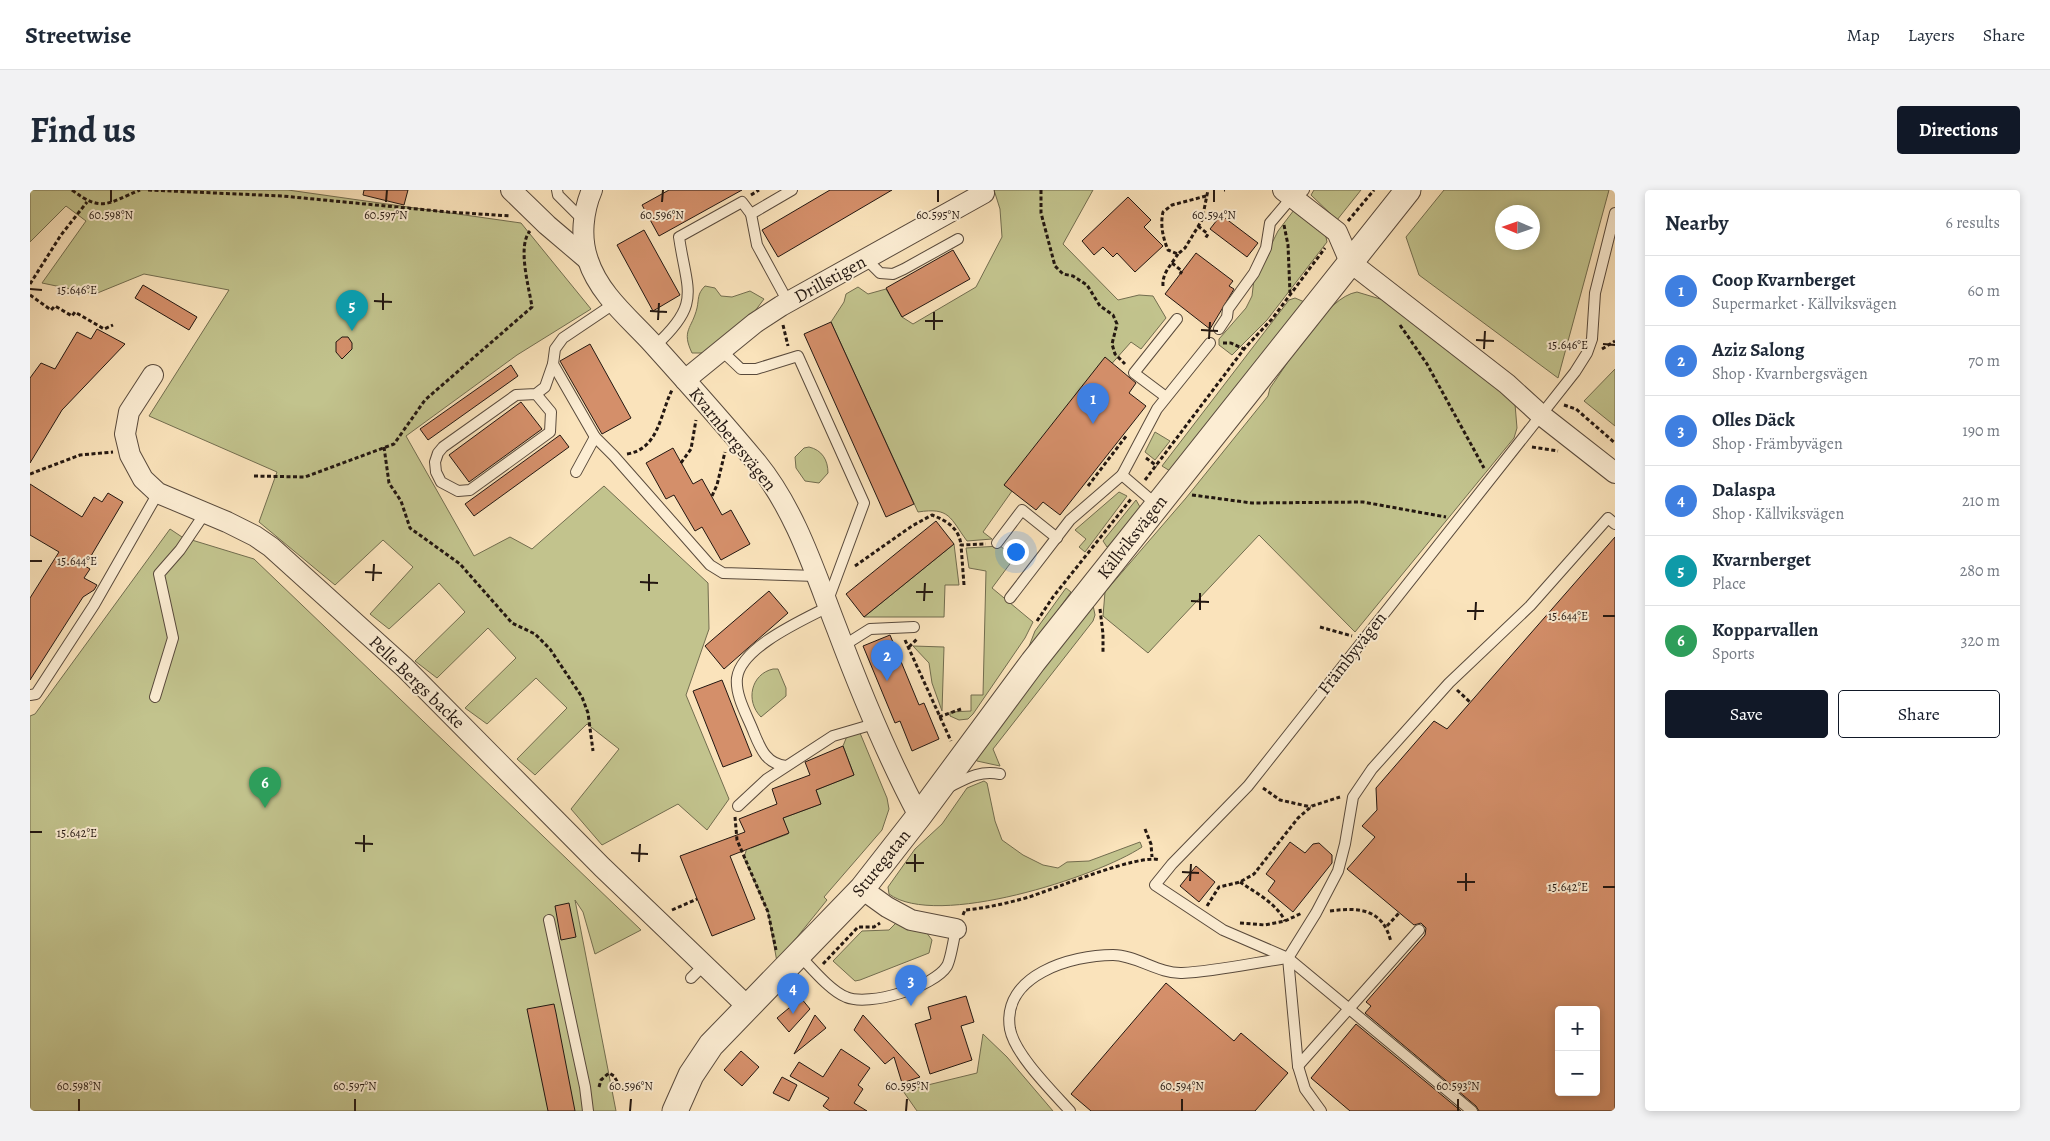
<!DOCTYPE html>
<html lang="en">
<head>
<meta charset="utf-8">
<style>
	:root { --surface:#fff; --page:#f2f2f3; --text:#1f2937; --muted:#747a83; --line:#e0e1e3; --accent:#111827 }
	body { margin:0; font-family:Alegreya,serif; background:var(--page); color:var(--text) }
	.controls { position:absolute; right:15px; bottom:15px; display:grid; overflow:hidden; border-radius:5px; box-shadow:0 2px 8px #0003 }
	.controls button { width:45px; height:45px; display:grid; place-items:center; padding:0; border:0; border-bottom:1px solid var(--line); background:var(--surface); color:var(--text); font:25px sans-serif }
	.compass { position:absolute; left:1465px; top:15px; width:45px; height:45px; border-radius:50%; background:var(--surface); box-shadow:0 2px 8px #0003; rotate:272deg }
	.you { position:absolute; left:985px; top:361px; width:18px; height:18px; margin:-12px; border:4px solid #fff; border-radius:50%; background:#1a73e8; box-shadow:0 0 0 8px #1a73e833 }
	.badge { display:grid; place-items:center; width:32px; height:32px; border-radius:50%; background:var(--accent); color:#fff; font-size:16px; font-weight:700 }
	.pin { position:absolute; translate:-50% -41px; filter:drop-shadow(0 1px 2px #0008) }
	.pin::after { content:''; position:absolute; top:26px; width:18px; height:15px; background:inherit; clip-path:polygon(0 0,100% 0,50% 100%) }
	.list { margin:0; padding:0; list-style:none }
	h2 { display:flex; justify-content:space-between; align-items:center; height:65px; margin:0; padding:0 20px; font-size:21px }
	h2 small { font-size:16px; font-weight:400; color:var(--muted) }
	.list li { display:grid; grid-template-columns:32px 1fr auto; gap:15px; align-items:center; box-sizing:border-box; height:70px; padding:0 20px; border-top:1px solid var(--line) }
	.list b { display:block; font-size:19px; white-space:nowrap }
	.list p { margin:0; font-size:16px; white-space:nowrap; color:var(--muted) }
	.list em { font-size:16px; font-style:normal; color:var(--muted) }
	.actions { display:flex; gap:10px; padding:15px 20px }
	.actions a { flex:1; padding:11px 0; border:1px solid var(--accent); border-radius:5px; text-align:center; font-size:18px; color:var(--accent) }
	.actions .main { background:var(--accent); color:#fff }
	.map { position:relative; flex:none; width:1585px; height:921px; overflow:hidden; border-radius:5px }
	header { display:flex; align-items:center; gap:30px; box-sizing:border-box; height:70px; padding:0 25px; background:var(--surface); border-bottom:1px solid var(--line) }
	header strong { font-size:24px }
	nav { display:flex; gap:28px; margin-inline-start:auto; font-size:18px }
	.intro { display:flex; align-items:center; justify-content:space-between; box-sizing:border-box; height:120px; padding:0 30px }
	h1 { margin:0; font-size:35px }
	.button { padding:12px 22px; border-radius:5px; background:var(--accent); color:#fff; font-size:18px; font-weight:700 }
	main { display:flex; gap:30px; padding:0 30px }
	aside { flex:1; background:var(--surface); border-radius:5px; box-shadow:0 2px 8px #0003 }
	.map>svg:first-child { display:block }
	.green { fill:#c2c38d; stroke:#726d4f; fill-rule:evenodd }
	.building { fill:#d48f6a; stroke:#231711; fill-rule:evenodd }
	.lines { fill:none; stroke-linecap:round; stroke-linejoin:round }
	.service-casing { stroke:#594a3c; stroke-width:12 }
	.minor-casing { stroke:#594a3c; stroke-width:22 }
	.tertiary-casing { stroke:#594a3c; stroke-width:27 }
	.path { stroke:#231711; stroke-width:3; stroke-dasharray:4 2.5; stroke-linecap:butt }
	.service { stroke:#fcedd3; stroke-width:10 }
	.minor { stroke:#fcedd3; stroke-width:20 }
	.tertiary { stroke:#fcedd3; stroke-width:25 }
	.ticks { fill:none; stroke:#231711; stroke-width:2 }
	.labels { text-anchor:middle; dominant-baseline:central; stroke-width:4; stroke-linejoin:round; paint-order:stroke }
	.street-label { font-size:18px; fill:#231711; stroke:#fcedd3 }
	.ticks-label { font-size:12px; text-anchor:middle; fill:#231711; stroke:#fcedd3; stroke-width:4; stroke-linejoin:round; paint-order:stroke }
</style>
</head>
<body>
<header>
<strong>Streetwise</strong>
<nav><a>Map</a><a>Layers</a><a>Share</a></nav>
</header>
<div class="intro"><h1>Find us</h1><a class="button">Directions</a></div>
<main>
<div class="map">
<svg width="1585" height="921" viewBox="0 0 1585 921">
	<rect width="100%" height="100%" fill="#fae3bb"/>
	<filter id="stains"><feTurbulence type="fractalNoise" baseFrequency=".004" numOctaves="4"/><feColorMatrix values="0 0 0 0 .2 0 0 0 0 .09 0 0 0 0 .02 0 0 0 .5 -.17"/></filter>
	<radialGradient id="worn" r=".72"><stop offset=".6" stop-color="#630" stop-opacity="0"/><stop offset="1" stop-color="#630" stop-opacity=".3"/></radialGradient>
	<g class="green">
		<path d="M0,0H258L491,33L561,119L487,165L376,246L444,366L480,347L502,359L574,296L678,393L679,439L656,505L699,609L677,640L648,614L572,655L541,619L589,559L557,534L505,585L487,569L537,518L506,488L457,534L435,518L486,468L458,438L407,488L385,471L435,422L409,393L359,439L340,424L383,377L353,350L305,395L229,332L247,282L119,226L199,100L114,84L65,104L12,93L56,31L36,16L0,52Z"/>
		<path d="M964,0H1063L1033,54L1088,110L1109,105L1123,106L1136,128L1111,159L1101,152L974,295L982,301L953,342L962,349L937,351C920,328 920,317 888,322L801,132L814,112L816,104L828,97L838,104L856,99L872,127L883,134L946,97L972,47L970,19Z"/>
		<path d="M1284,0H1331L1307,30L1281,5Z"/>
		<path d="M1414,0H1579L1528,188L1389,85L1376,47ZM1472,22H1502V52H1472Z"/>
		<path d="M1264,20L1270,21L1296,47L1297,52L1237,130L1202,165L1189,155V149L1216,118L1222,106L1224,89L1248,41Z"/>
		<path d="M675,96L685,98L691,106L702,107L720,101L734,109L722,125L675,163H662C651,140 662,139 667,118C669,109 667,104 675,96Z"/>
		<path d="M1327,102L1357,111L1467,196L1485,214L1487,238L1484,248L1325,442L1229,345L1118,463L1073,426L1075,402L1156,308L1238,206L1240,198C1259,172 1296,107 1327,102Z"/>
		<path d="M1265,108L1277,113L1145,284L1132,276L1259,110Z"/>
		<path d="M1585,179V236L1554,211Z"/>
		<path d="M1125,242L1140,251L1125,270L1115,262Z"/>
		<path d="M779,257C792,260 798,270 798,283L789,293L775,291L766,278L765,267L774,258Z"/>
		<path d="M1089,302L1097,306L1055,362L1049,357L1056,349L1045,340Z"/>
		<path d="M1106,310L1110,317L1107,326L1077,357L1073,351Z"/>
		<path d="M140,339L152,347L224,369L611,740L565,764L553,722L545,710L586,921H0V526L5,524Z"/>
		<path d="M924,354L929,395H915L914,427H834Z"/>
		<path d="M970,356L985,367L962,398L1003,432L995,448L943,524L938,529L929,530L920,526V522L941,521V505H953L956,381L939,378L936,358Z"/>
		<path d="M1036,398L1041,402L996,464L1005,441Z"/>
		<path d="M1063,415L1065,425L1063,431L963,559L970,576L947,571L945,568Z"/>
		<path d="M883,456L914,457L912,521L902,493L899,473Z"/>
		<path d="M743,479H748L756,498V506L731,527C715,511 721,484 743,479Z"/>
		<path d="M830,543L857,608L859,619L852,640L794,707L797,710L747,772L738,722L714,668L718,654L721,658L758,644L753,628L791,614L786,600L824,585L813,556L817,546Z"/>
		<path d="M954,591L957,593L965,631L972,650L993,665L1013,675L1028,678L1037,672L1059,671L1110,652L1112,657C1067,687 906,739 859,704L858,697L885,659L912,634L937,598Z"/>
		<path d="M867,732L896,742L902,750L899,763L830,790L825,791L803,771L832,741L859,740Z"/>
		<path d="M953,844L977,867L1023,921H887L873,901L947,883Z"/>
	</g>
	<g class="building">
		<path d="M334,0H378L374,15L333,5Z"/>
		<path d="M639,0H712L629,46L612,15Z"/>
		<path d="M800,0H862L748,67L732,40Z"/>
		<path d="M1098,7L1121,30L1114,37L1133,56L1105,82L1087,63L1083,67L1073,57L1064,65L1052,51Z"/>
		<path d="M1191,25L1228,53L1217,67L1180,39Z"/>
		<path d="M614,40L650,105L623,121L587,55Z"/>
		<path d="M923,60L940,89L872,127L856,98Z"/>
		<path d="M1166,63L1203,91L1199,96L1204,99L1180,139L1135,104Z"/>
		<path d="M113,95L167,127L159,140L105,108Z"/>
		<path d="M801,132L884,314L856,327L774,144Z"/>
		<path d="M67,139L95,154L32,220L0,273V188L11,173L25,179L47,142L61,149Z"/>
		<path d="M312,147H318L322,153V159L312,169L306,162V152Z"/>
		<path d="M560,154L601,228L572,244L530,171Z"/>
		<path d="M1075,167L1106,193L1099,203L1116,216L1030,325L1013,312L1006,320L974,295Z"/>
		<path d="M481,175L488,186L398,250L390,239Z"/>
		<path d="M491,212L512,239L439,292L419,265Z"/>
		<path d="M530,245L539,257L444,326L435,314Z"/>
		<path d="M643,258L663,294L672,289L692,325L701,320L720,354L691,370L672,337L665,341L644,305L636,309L616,273Z"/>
		<path d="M0,294L52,327L64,307L72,312L78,303L93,312L55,376L60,379L54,388L67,395L64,400L53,407L0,490V408L29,362L0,345Z"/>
		<path d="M906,331L924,354L834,427L816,404Z"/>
		<path d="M1585,347V921H1449L1446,916L1335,823L1341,816L1336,812L1395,745L1396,738L1391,733L1384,735L1317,679L1345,647L1332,636L1347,620L1346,598L1404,531L1417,539ZM1529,820H1566V902H1529Z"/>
		<path d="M739,401L758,423L694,479L675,456Z"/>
		<path d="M860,445L889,515L894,513L909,549L882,561L870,531L865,533L833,456Z"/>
		<path d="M692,490L722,566L693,577L663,501Z"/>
		<path d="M813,556L824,585L786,600L791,614L753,628L759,643L700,666L725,729L682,746L650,666L715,642L709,629L747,614L742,599L780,585L775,572Z"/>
		<path d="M1260,652L1275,663L1283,654L1289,653L1302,665V673L1263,722L1238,701L1245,691L1236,684Z"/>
		<path d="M1166,676L1185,692L1169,712L1150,696Z"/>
		<path d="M539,713L546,747L531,750L525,716Z"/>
		<path d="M1136,793L1204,851L1211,843L1258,883L1225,921H1061L1041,904Z"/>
		<path d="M936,806L944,832L931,836L942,870L900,884L885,834L901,829L898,817Z"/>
		<path d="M771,808L780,819L759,842L747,828Z"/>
		<path d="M524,814L526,823L545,921H518L497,819Z"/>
		<path d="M785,825L796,838L764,864Z"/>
		<path d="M833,825L868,863L890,887L872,893L864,867L855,874L824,840Z"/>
		<path d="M1326,834L1431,921H1320L1281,888Z"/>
		<path d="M811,859L840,878L828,895L833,899L824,913L837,921H800L793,916L799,908L760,886L769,872L793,887Z"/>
		<path d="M711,861L729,877L712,896L694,880Z"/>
		<path d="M752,887L767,895L759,911L743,903Z"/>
	</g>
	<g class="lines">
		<g class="service-casing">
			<g id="service">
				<path d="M527,0L528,5L554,31"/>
				<path d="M1265,9L1274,0"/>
				<path d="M836,69L850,83L863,84L874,79L928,49"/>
				<path d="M758,112L727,55L721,24L762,0"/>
				<path d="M585,113L533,148L525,159L523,174L565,247L584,266L680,375L693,383L786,386"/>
				<path d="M1189,139L1197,127L1198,119L1224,83L1236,58L1240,33L1262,7"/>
				<path d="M625,156C672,113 657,102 649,47L712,12L721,24"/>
				<path d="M691,160L711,179H726L768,166L834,313L798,410"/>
				<path d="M506,204L521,222L520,242L440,300L428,301L411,292L406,282L405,272L408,263L413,257L486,205L506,204L515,197L523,174"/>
				<path d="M1136,207L1104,183L1147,129"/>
				<path d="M546,282L565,247"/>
				<path d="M1127,315L1092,285L1127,219L1180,153"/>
				<path d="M967,353L992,320L1027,348"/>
				<path d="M980,408L1040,330L1092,285"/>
				<path d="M813,456L840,439L884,437"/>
				<path d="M0,505L6,504L64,415L128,303"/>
				<path d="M125,507L143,448L129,384L150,360L175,323"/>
				<path d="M756,576C737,574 731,560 724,543C718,527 705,506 707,488C711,457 773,430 798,417"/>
				<path d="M919,597C937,588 950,580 970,584"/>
				<path d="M708,616L737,589L803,546L844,534"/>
				<path d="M519,730L555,897L558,921"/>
				<path d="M768,764C780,776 800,801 816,807C839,817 904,797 917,776C921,769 924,747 926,739"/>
				<path d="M661,788L674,775"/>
				<path d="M1268,876L1389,740"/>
				<path d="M1040,921C1023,902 985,865 980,839C971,785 1042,765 1083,765C1106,765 1129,784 1152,783C1187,781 1223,773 1257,768"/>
				<path d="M1291,921L1275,899L1268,876L1258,768L1286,723L1308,681L1315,654L1323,607L1342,579L1419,493L1500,416L1578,328L1585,334"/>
				<path d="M1442,921L1258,768L1193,740L1125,695L1142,674L1218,596L1545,182L1557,163L1562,149L1565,103L1585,23"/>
			</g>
		</g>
		<g class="minor-casing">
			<g id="minor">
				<path d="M481,0L517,35L557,69"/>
				<path d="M562,0C553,21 550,48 558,70C569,104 599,128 622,153C658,193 693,232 727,273C766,321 785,383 807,439C831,503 857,566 889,626"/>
				<path d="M1253,0L1307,42L1320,72L1477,194L1511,225L1585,283"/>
				<path d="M123,185L99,222L95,244L100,265L113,289L128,303L197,332L225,346L241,357L375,478L572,677L717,816"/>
				<path d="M655,190L725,133L751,116L954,3"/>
				<path d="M832,699L857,717L881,730L926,739"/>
			</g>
		</g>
		<g class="tertiary-casing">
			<path id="tertiary" d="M645,921L661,885L681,855L832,699L889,626L1003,472L1378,0"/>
		</g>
		<g class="path">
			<path d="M42,0C72,23 78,13 110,0"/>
			<path d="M118,0L252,6L418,22L481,26"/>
			<path d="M1011,0V23L1025,76L1033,84L1043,86L1057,95L1070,116L1083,125L1087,134L1082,154L1085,164L1095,174"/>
			<path d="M1194,0H1195"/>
			<path d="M721,5L729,0"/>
			<path d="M1176,6L1142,15L1133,22C1130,35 1133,48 1138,60L1148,64L1155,58L1172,30L1178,0"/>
			<path d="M1318,31L1344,0"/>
			<path d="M1254,35L1258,55L1260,103"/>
			<path d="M1168,36L1178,44L1175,49"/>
			<path d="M1142,73L1152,81L1150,84"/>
			<path d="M0,94L31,45L57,12"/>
			<path d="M1133,96C1132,83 1141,75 1148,64"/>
			<path d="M0,105L21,120L25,116L42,126L45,122L74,139L83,135"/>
			<path d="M753,135L758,156"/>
			<path d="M1370,135L1397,174L1454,278"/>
			<path d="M1193,153H1201L1214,159"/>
			<path d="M1572,159L1585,151"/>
			<path d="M1534,215L1546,219L1585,253"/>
			<path d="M354,257L359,293L371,311L380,338L430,374L482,433L505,444L520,459L552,507L558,523L563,561"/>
			<path d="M1502,257L1528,261"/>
			<path d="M597,264C629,259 630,224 642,200"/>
			<path d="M1116,268L1127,276"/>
			<path d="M651,273L661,259L666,230"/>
			<path d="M0,284L50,265L83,262"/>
			<path d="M224,286L275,287L364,254L395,210L502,117C499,97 487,56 500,41"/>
			<path d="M1115,290L1214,159L1242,129L1295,58"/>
			<path d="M1058,296L1097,245"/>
			<path d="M1162,305L1222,313L1333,312L1416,327"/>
			<path d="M682,306L687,295L695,262"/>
			<path d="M825,376L882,336L902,325C917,331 929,338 931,355"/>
			<path d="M934,395L931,355L956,354"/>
			<path d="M1070,419L1073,444V463"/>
			<path d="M1007,431L1023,407L1101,309"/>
			<path d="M1290,437L1322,446"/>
			<path d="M875,450L921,551"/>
			<path d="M879,457L887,449"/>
			<path d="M1427,500L1440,512"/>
			<path d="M909,527L931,519"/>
			<path d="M1233,598L1250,610L1281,617"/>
			<path d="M705,627L707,650L738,722L746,760"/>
			<path d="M1115,639L1121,654L1122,667"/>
			<path d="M1210,692C1226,703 1246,713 1255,731"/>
			<path d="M1177,716L1189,697L1210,692L1224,684L1268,628L1282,616L1310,607"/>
			<path d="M642,720L667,709"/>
			<path d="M1300,721C1330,717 1353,719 1361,752"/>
			<path d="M933,725L935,720C957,718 978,713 999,707C1024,699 1110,663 1130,670"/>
			<path d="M1210,733L1235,735L1255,731L1272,723"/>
			<path d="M1357,736L1369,723"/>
			<path d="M793,774L828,737H844L850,733"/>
			<path d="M569,897L571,890L579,883L584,886L590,897"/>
			<path d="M582,899L605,894"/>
		</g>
		<use href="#service" class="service"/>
		<use href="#minor" class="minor"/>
		<use href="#tertiary" class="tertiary"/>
	</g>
	<path class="ticks" d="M81,12V0M356,12L357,0M632,12L633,0M908,12V0M1184,12V0M0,99L12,100M344,111L362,112M353,120V103M620,121L637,122M628,130L629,113M895,131H913M904,140V122M1171,140L1188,141M1179,149L1180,132M1446,150L1464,151M1573,154L1585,155M1454,159L1455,141M0,371H12M335,382L352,383M343,391L344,374M610,392L628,393M619,401V384M886,402H903M894,411L895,393M1161,411L1179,412M1170,420V403M1437,421H1454M1573,426H1585M1445,430L1446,412M0,642H12M325,653L343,654M334,662V645M601,663L618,664M609,672L610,654M876,673H894M885,682V664M1152,682L1169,683M1160,691L1161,674M1427,692H1445M1573,697H1585M1436,701V683M49,921V909M325,921V909M600,921L601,909M876,921L877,909M1152,921V909M1428,921V909"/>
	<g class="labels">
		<g class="street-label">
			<text transform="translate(800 89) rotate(-29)">Drillstigen</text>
			<text transform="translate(703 249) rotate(51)">Kvarnbergsvägen</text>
			<text transform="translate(1102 347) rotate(-52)">Källviksvägen</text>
			<text transform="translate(1322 463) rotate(-52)">Främbyvägen</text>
			<text transform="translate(387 492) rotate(44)">Pelle Bergs backe</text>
			<text transform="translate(851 673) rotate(-51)">Sturegatan</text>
		</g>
	</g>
	<g class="ticks-label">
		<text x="81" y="29">60.598°N</text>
		<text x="356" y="29">60.597°N</text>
		<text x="632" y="29">60.596°N</text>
		<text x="908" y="29">60.595°N</text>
		<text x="1184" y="29">60.594°N</text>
		<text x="47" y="104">15.646°E</text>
		<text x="1538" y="159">15.646°E</text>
		<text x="47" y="375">15.644°E</text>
		<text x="1538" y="430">15.644°E</text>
		<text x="47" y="647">15.642°E</text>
		<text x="1538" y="701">15.642°E</text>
		<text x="49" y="900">60.598°N</text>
		<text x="325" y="900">60.597°N</text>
		<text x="601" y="900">60.596°N</text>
		<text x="877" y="900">60.595°N</text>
		<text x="1152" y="900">60.594°N</text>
		<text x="1428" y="900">60.593°N</text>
	</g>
	<rect width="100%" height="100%" filter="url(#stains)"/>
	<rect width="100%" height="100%" fill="url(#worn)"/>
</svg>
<div class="controls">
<button>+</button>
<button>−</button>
</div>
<svg class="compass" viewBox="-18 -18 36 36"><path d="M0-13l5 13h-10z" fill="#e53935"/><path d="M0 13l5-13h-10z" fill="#747a83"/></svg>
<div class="you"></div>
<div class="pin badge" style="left:1063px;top:234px;background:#3f7fe0">1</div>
<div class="pin badge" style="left:857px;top:491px;background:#3f7fe0">2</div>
<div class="pin badge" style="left:881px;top:816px;background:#3f7fe0">3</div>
<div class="pin badge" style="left:763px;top:824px;background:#3f7fe0">4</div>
<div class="pin badge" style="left:322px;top:141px;background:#0f9aa8">5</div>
<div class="pin badge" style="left:235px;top:618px;background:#2e9e5b">6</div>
</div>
<aside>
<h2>Nearby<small>6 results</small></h2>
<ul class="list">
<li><span class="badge" style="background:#3f7fe0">1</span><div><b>Coop Kvarnberget</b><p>Supermarket · Källviksvägen</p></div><em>60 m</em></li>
<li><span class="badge" style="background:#3f7fe0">2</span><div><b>Aziz Salong</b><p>Shop · Kvarnbergsvägen</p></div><em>70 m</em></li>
<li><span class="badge" style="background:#3f7fe0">3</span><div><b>Olles Däck</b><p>Shop · Främbyvägen</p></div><em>190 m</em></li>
<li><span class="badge" style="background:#3f7fe0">4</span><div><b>Dalaspa</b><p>Shop · Källviksvägen</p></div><em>210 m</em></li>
<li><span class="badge" style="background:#0f9aa8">5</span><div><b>Kvarnberget</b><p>Place</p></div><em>280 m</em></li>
<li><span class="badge" style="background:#2e9e5b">6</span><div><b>Kopparvallen</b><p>Sports</p></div><em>320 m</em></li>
</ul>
<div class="actions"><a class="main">Save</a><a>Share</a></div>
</aside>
</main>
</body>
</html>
